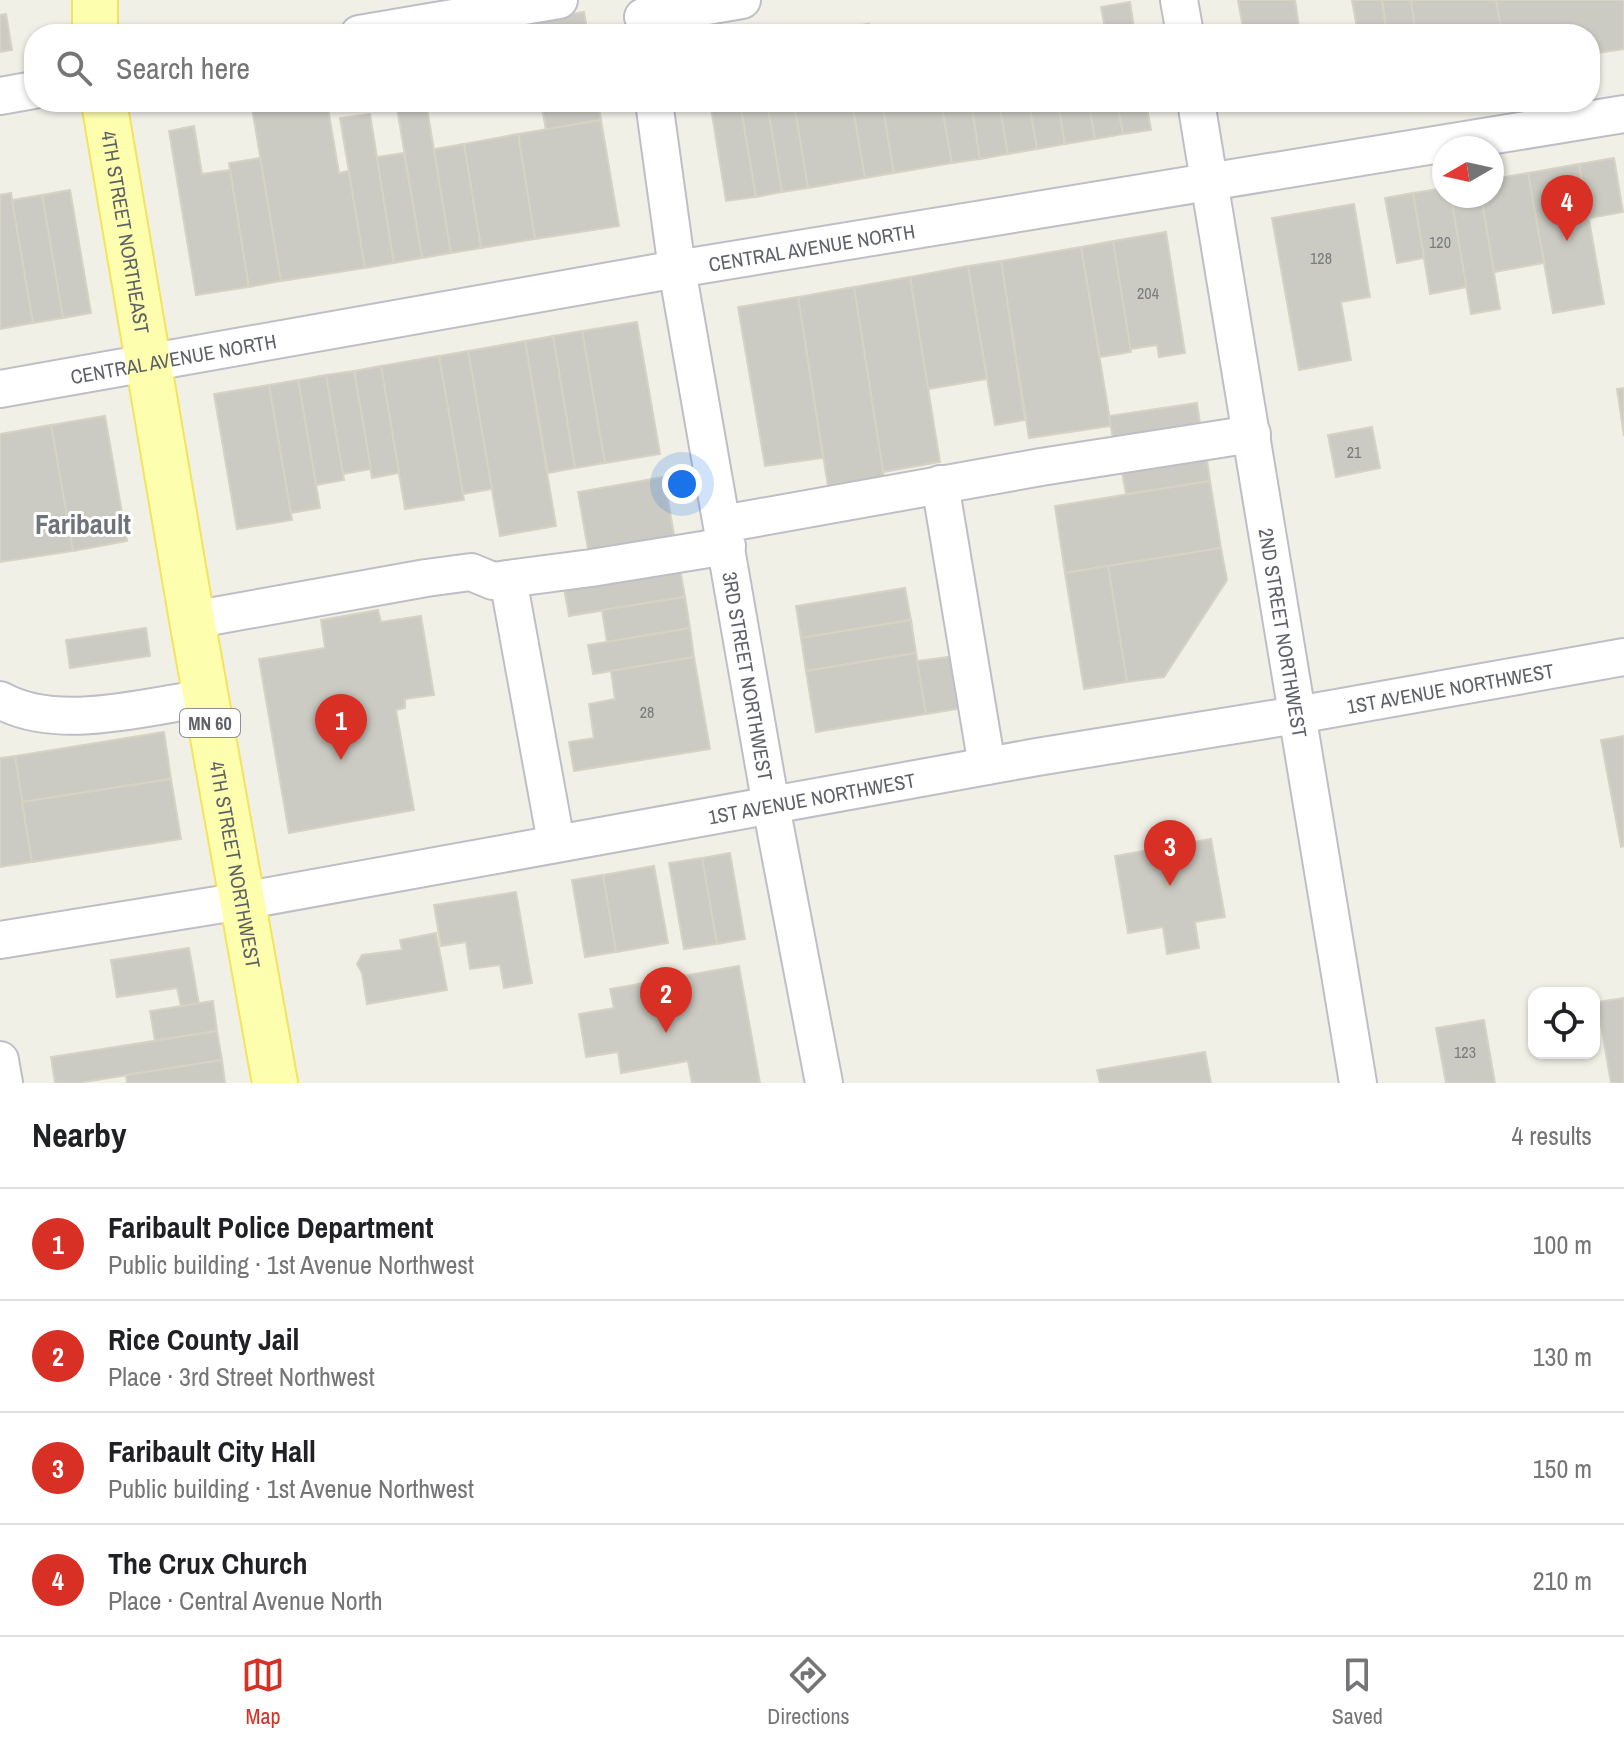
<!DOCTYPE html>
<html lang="en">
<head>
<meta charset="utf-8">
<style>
	:root { --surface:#fff; --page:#f2f2f2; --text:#202124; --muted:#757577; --line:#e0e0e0; --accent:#d93025 }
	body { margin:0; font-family:"Archivo Narrow",sans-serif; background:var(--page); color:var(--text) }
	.controls { position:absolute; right:24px; bottom:24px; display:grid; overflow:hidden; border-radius:16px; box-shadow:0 2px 6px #0004 }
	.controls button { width:72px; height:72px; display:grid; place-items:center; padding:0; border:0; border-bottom:2px solid var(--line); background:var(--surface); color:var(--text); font:40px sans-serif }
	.compass { position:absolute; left:1432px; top:136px; width:72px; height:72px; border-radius:50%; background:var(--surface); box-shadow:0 2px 6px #0004; rotate:261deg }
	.you { position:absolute; left:682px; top:484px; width:28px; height:28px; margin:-20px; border:6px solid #fff; border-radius:50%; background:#1a73e8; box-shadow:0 0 0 12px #1a73e833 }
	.badge { display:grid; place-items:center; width:52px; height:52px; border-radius:50%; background:var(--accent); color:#fff; font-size:26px; font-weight:700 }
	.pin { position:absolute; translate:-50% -66px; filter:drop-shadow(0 2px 4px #0008) }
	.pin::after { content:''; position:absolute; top:42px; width:28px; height:24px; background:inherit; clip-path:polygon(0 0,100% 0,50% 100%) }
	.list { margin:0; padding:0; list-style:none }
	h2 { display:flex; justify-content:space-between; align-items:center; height:104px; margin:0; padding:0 32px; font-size:34px }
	h2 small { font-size:26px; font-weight:400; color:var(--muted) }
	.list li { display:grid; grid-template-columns:52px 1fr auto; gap:24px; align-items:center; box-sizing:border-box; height:112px; padding:0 32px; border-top:2px solid var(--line) }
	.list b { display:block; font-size:30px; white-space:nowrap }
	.list p { margin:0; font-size:26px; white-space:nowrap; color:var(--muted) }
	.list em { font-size:26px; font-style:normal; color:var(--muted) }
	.icon { flex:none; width:44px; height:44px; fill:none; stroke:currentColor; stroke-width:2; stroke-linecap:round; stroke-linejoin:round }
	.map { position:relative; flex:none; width:1624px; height:1083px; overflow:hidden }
	.search { position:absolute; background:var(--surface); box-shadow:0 2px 6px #0004; left:24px; right:24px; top:24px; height:88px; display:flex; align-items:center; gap:20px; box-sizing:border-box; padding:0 28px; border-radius:32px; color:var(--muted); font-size:30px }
	.sheet { height:552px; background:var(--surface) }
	nav { display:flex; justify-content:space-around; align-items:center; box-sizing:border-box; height:112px; border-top:2px solid var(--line); background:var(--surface); font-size:22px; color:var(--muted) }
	nav a { display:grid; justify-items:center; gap:4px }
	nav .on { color:var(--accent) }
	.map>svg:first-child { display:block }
	.building { fill:#cccbc3; stroke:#d6d3c5; stroke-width:2 }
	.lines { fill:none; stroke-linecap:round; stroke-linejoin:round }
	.minor-casing { stroke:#bebfc6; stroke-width:40 }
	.major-casing { stroke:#f4e35d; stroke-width:48 }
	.minor { stroke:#fff; stroke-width:36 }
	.major { stroke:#feffae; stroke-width:44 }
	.labels { text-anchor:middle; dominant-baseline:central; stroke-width:6; stroke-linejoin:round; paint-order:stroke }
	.number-label { font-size:16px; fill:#7a7c7f }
	.shield { fill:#fff; stroke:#8e9095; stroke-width:2 }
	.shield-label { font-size:18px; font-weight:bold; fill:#5e6168 }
	.street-label { font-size:20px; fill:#5e6168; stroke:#fff }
	.district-label { font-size:28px; font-weight:bold; fill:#6f737a; stroke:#fff }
</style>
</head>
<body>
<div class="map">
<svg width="1624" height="1083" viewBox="0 0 1624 1083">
	<rect width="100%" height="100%" fill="#f1f0e7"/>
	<g class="building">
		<path d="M1238,0H1295L1300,34H1244Z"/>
		<path d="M1352,0H1382L1387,34H1358Z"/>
		<path d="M1382,0H1411L1416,34H1387Z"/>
		<path d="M1411,0H1496L1502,34H1416Z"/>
		<path d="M1496,0H1624V49L1590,54V34H1502Z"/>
		<path d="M1130,2L1135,34H1106L1101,7Z"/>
		<path d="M584,12L588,34H513L511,25Z"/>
		<path d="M6,14L12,50L0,52V15Z"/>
		<path d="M869,24L870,34H840L839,28Z"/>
		<path d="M958,27L959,34H930L929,32Z"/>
		<path d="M251,102H327L339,173L349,171L365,268L281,281Z"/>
		<path d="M396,102H426L451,253L422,258Z"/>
		<path d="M541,102H598L601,120L546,130Z"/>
		<path d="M710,102H740L756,197L726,201Z"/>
		<path d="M740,102H767L782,192L756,197Z"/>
		<path d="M767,102H794L808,188L782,192Z"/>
		<path d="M794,102H852L865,178L808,188Z"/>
		<path d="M852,102H882L894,173L865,178Z"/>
		<path d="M882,102H941L952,163L894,173Z"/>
		<path d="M941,102H971L980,159L952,163Z"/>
		<path d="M971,102H999L1008,154L980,159Z"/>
		<path d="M999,102H1029L1037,149L1008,154Z"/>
		<path d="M1029,102H1058L1065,144L1037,149Z"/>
		<path d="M1058,102H1089L1095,139L1065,144Z"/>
		<path d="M1089,102H1117L1123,134L1095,139Z"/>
		<path d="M1117,102H1146L1151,130L1123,134Z"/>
		<path d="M1255,102H1301L1257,110Z"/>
		<path d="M370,114L394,263L365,268L340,118Z"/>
		<path d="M601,120L619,226L535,239L518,134Z"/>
		<path d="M194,126L202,174L230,170L249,287L196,295L169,131Z"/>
		<path d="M518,134L535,239L481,248L464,144Z"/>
		<path d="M464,144L481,248L451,253L434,149Z"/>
		<path d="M404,153L422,258L394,263L377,157Z"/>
		<path d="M260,158L281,281L249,287L229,163Z"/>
		<path d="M1614,158L1623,212L1589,218L1579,164Z"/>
		<path d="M1579,164L1604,304L1553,313L1528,173Z"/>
		<path d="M1528,173L1544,263L1494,272L1481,196H1492V179Z"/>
		<path d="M1444,188V196H1451L1467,287L1430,294L1413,193Z"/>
		<path d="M70,190L91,313L63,318L42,195Z"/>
		<path d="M11,193L33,323L0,329V195Z"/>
		<path d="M1413,193L1424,258L1397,263L1385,198Z"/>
		<path d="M42,195L63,318L33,323L12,200Z"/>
		<path d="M1451,196H1481L1500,309L1471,314Z"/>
		<path d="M1354,204L1370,297L1341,302L1351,360L1299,370L1272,218Z"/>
		<path d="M1166,232L1185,353L1159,357L1157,345L1130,349L1113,241Z"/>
		<path d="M1113,241L1131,352L1100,357L1081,247Z"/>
		<path d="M1081,247L1111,426L1029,438L1001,261Z"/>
		<path d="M1001,261L1025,420L995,425L968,266Z"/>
		<path d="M968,266L987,379L928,389L910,277Z"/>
		<path d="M910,277L940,462L883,472L854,287Z"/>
		<path d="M854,287L884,477L828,486L798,297Z"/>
		<path d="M798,297L823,458L765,466L738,307Z"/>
		<path d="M637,322L660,454L605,463L582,331Z"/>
		<path d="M582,331L605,463L575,468L553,336Z"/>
		<path d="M553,336L575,468L548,473L525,341Z"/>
		<path d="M525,341L556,526L500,536L468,351Z"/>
		<path d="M468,351L492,489L463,494L439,356Z"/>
		<path d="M439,356L464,500L405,509L381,366Z"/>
		<path d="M381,366L399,473L372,478L354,371Z"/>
		<path d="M354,371L371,469L343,474L326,375Z"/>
		<path d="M326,375L344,480L316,485L298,380Z"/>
		<path d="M298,380L320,508L291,513L269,385Z"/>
		<path d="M269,385L292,520L237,529L214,394Z"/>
		<path d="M1624,388V436L1617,389Z"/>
		<path d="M1197,403L1201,431L1114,444L1109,416Z"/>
		<path d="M105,416L127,541L73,551L51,425Z"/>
		<path d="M51,425L73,551L0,562V434Z"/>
		<path d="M1372,427L1380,468L1336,477L1328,435Z"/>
		<path d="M1206,453L1210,481L1126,494L1121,466Z"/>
		<path d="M664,477L675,540L589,555L578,492Z"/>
		<path d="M1210,481L1221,548L1065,573L1055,506Z"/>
		<path d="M1221,548L1227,580L1164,677L1127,682L1108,566Z"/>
		<path d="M1108,566L1127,682L1084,689L1065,573Z"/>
		<path d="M680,569L685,597L569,616L564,588Z"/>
		<path d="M905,588L911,620L801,638L796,606Z"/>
		<path d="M685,597L690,628L607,642L602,610Z"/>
		<path d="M378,610L381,622L421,616L434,695L405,699V708L396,710L414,810L289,833L259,659L325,648L321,620Z"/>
		<path d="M911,620L916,653L806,671L801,638Z"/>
		<path d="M146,628L150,656L70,668L66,640Z"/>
		<path d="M690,628L694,657L593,674L588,645Z"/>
		<path d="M916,653L926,714L816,732L806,671Z"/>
		<path d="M954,656L963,708L926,714L917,661Z"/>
		<path d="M694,657L710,749L574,771L569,742L594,738L589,704L615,699L611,671Z"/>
		<path d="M164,732L171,779L22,802L15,756Z"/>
		<path d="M1624,736V846L1621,847L1601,740Z"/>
		<path d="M15,756L32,862L0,867V758Z"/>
		<path d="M171,779L181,839L32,862L22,802Z"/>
		<path d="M1211,839L1225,917L1195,922L1199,948L1167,954L1163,927L1128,933L1115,856Z"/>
		<path d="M730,853L745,939L717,944L702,858Z"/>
		<path d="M702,858L717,944L684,949L669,863Z"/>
		<path d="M654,866L668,943L616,952L603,875Z"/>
		<path d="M603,875L616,952L585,957L572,880Z"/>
		<path d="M516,892L532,983L504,988L500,965L470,969L466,942L441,946L434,905Z"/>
		<path d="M436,933L447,990L367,1004L362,973L357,964L362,955L402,950L400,940Z"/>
		<path d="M189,948L199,1004L181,1006L177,988L117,997L111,960Z"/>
		<path d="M739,966L760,1083H692L688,1061L621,1073L618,1052L586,1057L579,1014L614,1008L610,989Z"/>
		<path d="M1624,998V1083H1611L1597,1002Z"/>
		<path d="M213,1001L217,1031L155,1041L150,1011Z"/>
		<path d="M1484,1020L1495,1083H1446L1436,1028Z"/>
		<path d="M217,1031L222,1060L78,1083H55L51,1057Z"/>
		<path d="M1205,1052L1211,1083H1100L1097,1070Z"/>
		<path d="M222,1060L225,1083H127L126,1075Z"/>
	</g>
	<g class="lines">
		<g class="minor-casing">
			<g id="minor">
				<path d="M1179,0L1185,34"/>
				<path d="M643,17L742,0"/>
				<path d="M359,34L559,0"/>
				<path d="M0,96L34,90"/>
				<path id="s1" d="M654,102L677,269L771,806L824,1083"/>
				<path id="s2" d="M1196,102L1358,1083"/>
				<path id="s3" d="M0,389L677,269L1624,114"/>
				<path d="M940,484L987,766"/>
				<path d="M723,524L1041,467L1252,434"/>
				<path d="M508,579L556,842"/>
				<path d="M192,620L426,578L471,572L493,581L508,579L591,568L727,546"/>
				<path d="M0,700C57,732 143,707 206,698"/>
				<path id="s4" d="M0,940L242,901L1037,757L1297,715L1624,657"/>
				<path d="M0,1060L4,1083"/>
			</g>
		</g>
		<g class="major-casing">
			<g id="major">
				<path d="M95,34V0"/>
				<path id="s5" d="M104,102L192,620L275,1083"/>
			</g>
		</g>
		<use href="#minor" class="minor"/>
		<use href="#major" class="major"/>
	</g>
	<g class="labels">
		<g class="number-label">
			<text x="1440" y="242">120</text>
			<text x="1321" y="258">128</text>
			<text x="1148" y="293">204</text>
			<text x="1354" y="452">21</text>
			<text x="647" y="712">28</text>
			<text x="1465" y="1052">123</text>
		</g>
		<rect class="shield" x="180" y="709" width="60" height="28" rx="6"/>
		<g class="shield-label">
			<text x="210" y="723">MN 60</text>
		</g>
		<g class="street-label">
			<text stroke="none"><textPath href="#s5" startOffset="132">4TH STREET NORTHEAST</textPath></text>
			<text stroke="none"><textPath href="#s3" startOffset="824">CENTRAL AVENUE NORTH</textPath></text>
			<text stroke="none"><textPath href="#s3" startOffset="176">CENTRAL AVENUE NORTH</textPath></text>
			<text stroke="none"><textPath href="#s2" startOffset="538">2ND STREET NORTHWEST</textPath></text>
			<text stroke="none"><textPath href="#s1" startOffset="582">3RD STREET NORTHWEST</textPath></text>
			<text stroke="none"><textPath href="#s4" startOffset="1472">1ST AVENUE NORTHWEST</textPath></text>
			<text stroke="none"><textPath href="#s4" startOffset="824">1ST AVENUE NORTHWEST</textPath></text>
			<text stroke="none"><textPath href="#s5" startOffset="774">4TH STREET NORTHWEST</textPath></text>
		</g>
		<g class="district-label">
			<text x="83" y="524">Faribault</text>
		</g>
	</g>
</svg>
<div class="controls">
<button><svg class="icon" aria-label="locate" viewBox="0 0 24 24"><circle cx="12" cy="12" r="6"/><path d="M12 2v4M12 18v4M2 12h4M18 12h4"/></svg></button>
</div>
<svg class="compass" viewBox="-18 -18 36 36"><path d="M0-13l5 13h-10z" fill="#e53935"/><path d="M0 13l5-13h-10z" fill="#757577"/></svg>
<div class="you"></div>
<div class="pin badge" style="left:341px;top:760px">1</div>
<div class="pin badge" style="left:666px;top:1033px">2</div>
<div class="pin badge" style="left:1170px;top:886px">3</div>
<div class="pin badge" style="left:1567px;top:241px">4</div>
<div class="search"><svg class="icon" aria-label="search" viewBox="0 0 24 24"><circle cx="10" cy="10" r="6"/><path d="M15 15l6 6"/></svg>Search here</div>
</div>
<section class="sheet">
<h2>Nearby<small>4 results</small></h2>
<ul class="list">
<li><span class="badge">1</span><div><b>Faribault Police Department</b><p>Public building · 1st Avenue Northwest</p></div><em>100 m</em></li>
<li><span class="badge">2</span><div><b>Rice County Jail</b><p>Place · 3rd Street Northwest</p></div><em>130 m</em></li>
<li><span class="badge">3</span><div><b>Faribault City Hall</b><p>Public building · 1st Avenue Northwest</p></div><em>150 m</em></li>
<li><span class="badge">4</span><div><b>The Crux Church</b><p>Place · Central Avenue North</p></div><em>210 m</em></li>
</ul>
</section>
<nav>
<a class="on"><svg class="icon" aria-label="map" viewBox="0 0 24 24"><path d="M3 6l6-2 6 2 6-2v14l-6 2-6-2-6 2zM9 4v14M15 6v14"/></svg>Map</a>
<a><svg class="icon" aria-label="directions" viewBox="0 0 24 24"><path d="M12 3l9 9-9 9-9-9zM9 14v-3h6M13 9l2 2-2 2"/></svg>Directions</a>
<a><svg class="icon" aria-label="saved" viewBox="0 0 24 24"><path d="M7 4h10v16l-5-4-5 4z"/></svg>Saved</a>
</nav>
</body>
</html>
